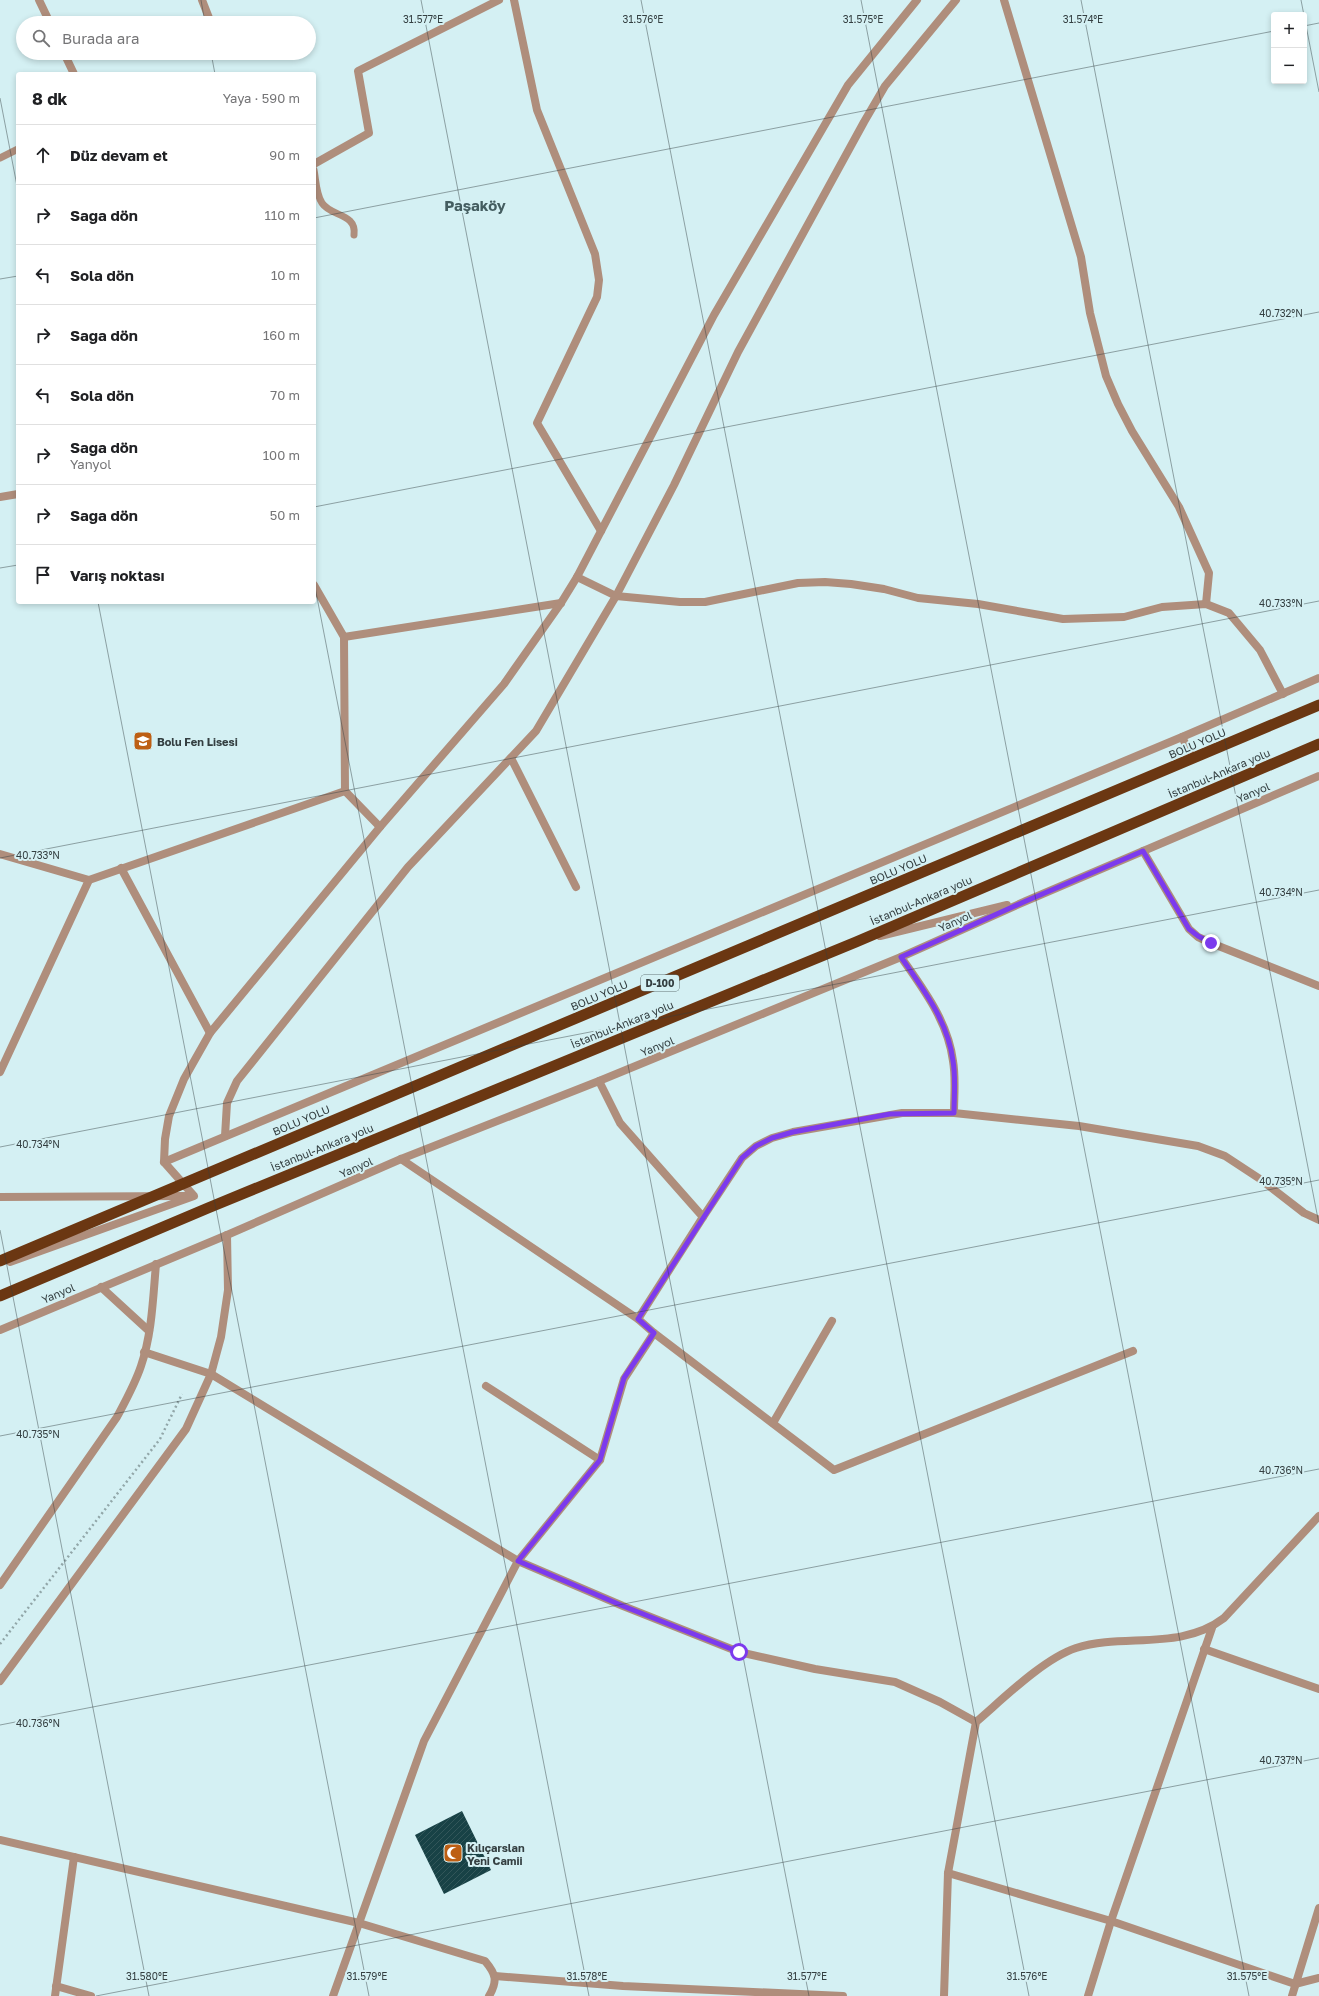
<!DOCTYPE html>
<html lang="tr">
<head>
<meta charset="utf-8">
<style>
	:root { --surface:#fff; --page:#f2f2f2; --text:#202124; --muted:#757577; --line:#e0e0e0 }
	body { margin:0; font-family:"Golos Text",sans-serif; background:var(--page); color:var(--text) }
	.controls { position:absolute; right:12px; top:12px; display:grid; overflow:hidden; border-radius:4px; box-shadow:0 2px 6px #0003 }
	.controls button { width:36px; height:36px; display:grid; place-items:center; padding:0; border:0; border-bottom:1px solid var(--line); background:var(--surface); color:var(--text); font:20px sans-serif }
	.stop { position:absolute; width:12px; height:12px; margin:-9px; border:3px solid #7c3aed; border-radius:50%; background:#fff }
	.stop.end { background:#7c3aed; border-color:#fff; box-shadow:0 1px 4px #0008 }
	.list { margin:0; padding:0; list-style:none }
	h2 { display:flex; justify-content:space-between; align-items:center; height:52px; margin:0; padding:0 16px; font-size:17px }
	h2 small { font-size:13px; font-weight:400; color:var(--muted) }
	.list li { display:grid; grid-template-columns:26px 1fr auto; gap:12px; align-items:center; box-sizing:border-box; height:60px; padding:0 16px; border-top:1px solid var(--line) }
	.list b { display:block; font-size:15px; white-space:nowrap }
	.list p { margin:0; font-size:13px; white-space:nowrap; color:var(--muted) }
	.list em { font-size:13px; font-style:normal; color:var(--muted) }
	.icon { flex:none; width:22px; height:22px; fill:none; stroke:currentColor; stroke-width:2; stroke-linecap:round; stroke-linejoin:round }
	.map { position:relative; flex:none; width:1319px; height:1996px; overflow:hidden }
	.search { position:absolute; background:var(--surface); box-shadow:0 2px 6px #0003; left:16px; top:16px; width:300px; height:44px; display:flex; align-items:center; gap:10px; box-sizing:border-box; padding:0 14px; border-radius:22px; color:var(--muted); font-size:15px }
	.panel { position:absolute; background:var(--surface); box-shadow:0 2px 6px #0003; left:16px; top:72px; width:300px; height:532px; border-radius:4px }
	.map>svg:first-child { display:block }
	.building { fill:url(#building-hatch) }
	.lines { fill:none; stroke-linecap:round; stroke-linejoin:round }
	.path { stroke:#91a6a8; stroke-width:2.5; stroke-dasharray:2 3; stroke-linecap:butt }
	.service { stroke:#af8e7c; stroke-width:7 }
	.minor { stroke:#af8e7c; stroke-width:8 }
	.trunk { stroke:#6b3712; stroke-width:11 }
	.route { stroke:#7c3aed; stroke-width:5 }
	.ticks { fill:none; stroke:#343f41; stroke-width:1; stroke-opacity:0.45 }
	.labels { text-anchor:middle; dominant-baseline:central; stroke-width:4; stroke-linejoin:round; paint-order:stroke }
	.shield { fill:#d4f0f3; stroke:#647476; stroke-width:1 }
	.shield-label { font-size:10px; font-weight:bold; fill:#343f41 }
	.poi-label { font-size:11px; font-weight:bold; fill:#343f41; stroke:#d4f0f3; text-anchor:start }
	.street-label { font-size:11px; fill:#343f41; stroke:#d4f0f3 }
	.district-label { font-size:15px; font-weight:bold; fill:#445d60; stroke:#d4f0f3 }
	.ticks-label { font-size:10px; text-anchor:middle; fill:#343f41; stroke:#d4f0f3; stroke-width:4; stroke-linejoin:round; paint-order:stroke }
</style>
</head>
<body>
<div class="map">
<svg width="1319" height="1996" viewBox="0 0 1319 1996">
	<defs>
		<pattern id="building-hatch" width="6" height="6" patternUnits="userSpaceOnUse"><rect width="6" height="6" fill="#184246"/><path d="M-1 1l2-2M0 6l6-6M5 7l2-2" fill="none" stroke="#325659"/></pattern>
	</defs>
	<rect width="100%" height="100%" fill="#d4f0f3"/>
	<path class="building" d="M462,1811L491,1870L444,1894L415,1835Z"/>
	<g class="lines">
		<path class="path" d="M0,1644L160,1439L182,1394"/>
		<g class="service">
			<path d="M0,158L18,149"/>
			<path d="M314,170C316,180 316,194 322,203C331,217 357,213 354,235"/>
		</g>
		<g class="minor">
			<path d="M39,0L50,23"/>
			<path d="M202,0L211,23"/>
			<path d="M514,0L537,110L595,254L599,280L597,297L537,423L601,531"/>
			<path d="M1004,0L1081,257L1090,313L1106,376L1118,404L1132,431L1179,507L1209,573L1206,604"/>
			<path d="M64,53L74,74"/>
			<path d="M314,164L369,133L358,71L499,0"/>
			<path d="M0,497L18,494"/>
			<path d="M577,577L616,596L680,602H705L798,583L825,582L851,584L884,589L918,598L978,604L1063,619L1124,617L1162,607L1206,604L1229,613L1260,650L1283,694"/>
			<path d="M314,585L344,637L561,603"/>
			<path d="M344,637L345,791L380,827"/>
			<path d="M1182,737L1193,759"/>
			<path d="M511,758L576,887"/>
			<path d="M1143,851L1189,929L1198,937L1211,943L1319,986"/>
			<path d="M0,854L89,880"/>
			<path d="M121,868L210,1033"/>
			<path d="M880,936L1007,905"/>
			<path d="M901,957C923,989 948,1021 953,1061C956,1078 954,1096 954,1113"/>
			<path d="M0,1072L89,880L345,791"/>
			<path d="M599,1081L620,1123L703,1217L742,1158L756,1146L772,1138L793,1132L902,1113H954L1079,1126L1198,1146L1225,1156L1260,1179L1304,1213L1319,1220"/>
			<path d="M225,1136L227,1103L237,1081L408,867L536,731L616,596L674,485L738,352L864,122L885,86L956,0"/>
			<path d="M401,1159L638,1319L703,1217"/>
			<path d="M164,1162L165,1139L169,1116L184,1079L210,1033L380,827L504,684L561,603L577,577L714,315L848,85L917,0"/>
			<path d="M0,1197L187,1196"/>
			<path d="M10,1262L194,1196L164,1162L1182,737L1319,678"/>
			<path d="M101,1287L149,1331"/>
			<path d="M0,1330L227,1235L401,1159L599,1081L901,957L1026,901L1319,776"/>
			<path d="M654,1333L834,1470L1133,1351"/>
			<path d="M144,1352L211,1374L518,1561L623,1606L739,1652L815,1669L895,1682L940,1702L976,1722"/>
			<path d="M486,1386L600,1460"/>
			<path d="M773,1423L832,1321"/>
			<path d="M0,1585L117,1417C126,1400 135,1384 141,1366C152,1334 153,1298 156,1264"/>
			<path d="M1204,1649L1319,1689"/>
			<path d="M0,1681L186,1429L211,1374L221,1337L228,1290L227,1235"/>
			<path d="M0,1840L359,1923L485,1961C496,1974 498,1981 489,1996"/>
			<path d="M948,1873L1111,1921L1295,1984L1319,1978"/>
			<path d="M495,1976L623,1986L843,1996"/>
			<path d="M56,1986L91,1996"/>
			<path d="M55,1996L74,1857"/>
			<path d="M333,1996L424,1741L518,1561L600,1460L624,1379L654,1333L638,1319"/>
			<path d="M944,1996L948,1873L976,1722C1003,1699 1043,1659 1076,1648C1124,1633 1181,1651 1224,1618L1319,1516"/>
			<path d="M1088,1996L1111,1921L1212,1628"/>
			<path d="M1292,1996L1319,1908"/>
		</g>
		<g class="trunk">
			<path d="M0,1261L1319,705"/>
			<path d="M0,1296L208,1208L856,942L1319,744"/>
		</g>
	</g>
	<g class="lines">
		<path class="route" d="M739,1652L623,1606L518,1561L600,1460L624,1378L654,1333L638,1319L742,1158L756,1146L772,1138L793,1132L890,1114L954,1113C954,1096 956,1078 953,1061C948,1021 923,989 901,957L1026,901L1143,851L1189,929L1198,936L1211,943"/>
	</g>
	<path class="ticks" d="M201,0L205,23M421,0L809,1996M641,0L1029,1996M861,0L1249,1996M1081,0L1319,1224M1301,0L1319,92M1304,26L1319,23M211,53L215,74M0,98L18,191M314,218L1274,31M0,279L18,276M314,507L1319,312M0,568L18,565M314,582L589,1996M98,602L369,1996M0,858L1319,601M0,1147L1319,890M0,1230L149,1996M0,1436L1319,1180M0,1725L1319,1469M96,1996L1319,1758"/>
	<defs>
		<g id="school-square" transform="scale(1)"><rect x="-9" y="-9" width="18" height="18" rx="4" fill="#bd5f14" stroke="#d4f0f3"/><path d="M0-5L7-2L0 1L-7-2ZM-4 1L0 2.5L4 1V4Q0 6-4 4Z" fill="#fff"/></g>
		<g id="mosque-square" transform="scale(1)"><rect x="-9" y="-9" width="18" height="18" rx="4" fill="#bd5f14" stroke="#d4f0f3"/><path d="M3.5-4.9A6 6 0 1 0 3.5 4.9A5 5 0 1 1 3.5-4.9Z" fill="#fff"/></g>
	</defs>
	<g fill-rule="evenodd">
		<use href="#school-square" x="143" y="741"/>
		<use href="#mosque-square" x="453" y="1853"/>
	</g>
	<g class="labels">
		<rect class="shield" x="641" y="975" width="38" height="16" rx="3"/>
		<g class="shield-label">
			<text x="660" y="983">D-100</text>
		</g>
		<g class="poi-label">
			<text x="157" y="741">Bolu Fen Lisesi</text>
			<text x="467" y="1847">Kılıçarslan<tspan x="467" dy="13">Yeni Camii</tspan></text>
		</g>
		<g class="street-label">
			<text transform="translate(1197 743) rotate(-23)">BOLU YOLU</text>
			<text transform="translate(1219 773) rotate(-23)">İstanbul-Ankara yolu</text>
			<text transform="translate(1253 792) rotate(-23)">Yanyol</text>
			<text transform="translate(898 869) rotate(-23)">BOLU YOLU</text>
			<text transform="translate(921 900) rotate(-23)">İstanbul-Ankara yolu</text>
			<text transform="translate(955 921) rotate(-24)">Yanyol</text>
			<text transform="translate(599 995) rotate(-23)">BOLU YOLU</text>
			<text transform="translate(622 1024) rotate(-22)">İstanbul-Ankara yolu</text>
			<text transform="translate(657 1046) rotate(-22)">Yanyol</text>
			<text transform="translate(301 1120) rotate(-23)">BOLU YOLU</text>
			<text transform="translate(322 1147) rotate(-22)">İstanbul-Ankara yolu</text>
			<text transform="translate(356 1167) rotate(-24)">Yanyol</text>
			<text transform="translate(58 1293) rotate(-23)">Yanyol</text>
		</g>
		<g class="district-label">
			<text x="475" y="205">Paşaköy</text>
		</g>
	</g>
	<g class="ticks-label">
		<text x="423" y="23">31.577°E</text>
		<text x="643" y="23">31.576°E</text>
		<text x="863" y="23">31.575°E</text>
		<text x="1083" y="23">31.574°E</text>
		<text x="1281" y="317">40.732°N</text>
		<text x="1281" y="607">40.733°N</text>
		<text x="38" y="859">40.733°N</text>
		<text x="1281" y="896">40.734°N</text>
		<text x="38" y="1148">40.734°N</text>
		<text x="1281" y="1185">40.735°N</text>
		<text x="38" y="1438">40.735°N</text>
		<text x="1281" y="1474">40.736°N</text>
		<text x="38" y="1727">40.736°N</text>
		<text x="1281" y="1764">40.737°N</text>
		<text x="147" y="1980">31.580°E</text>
		<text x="367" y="1980">31.579°E</text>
		<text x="587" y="1980">31.578°E</text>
		<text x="807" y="1980">31.577°E</text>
		<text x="1027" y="1980">31.576°E</text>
		<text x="1247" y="1980">31.575°E</text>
	</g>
</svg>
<div class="controls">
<button>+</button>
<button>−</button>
</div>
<div class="stop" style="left:739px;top:1652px"></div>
<div class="stop end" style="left:1211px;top:943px"></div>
<div class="search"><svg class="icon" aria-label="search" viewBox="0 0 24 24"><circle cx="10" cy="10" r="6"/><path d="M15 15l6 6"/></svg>Burada ara</div>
<section class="panel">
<h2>8 dk<small>Yaya · 590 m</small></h2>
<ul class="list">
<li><svg class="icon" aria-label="ahead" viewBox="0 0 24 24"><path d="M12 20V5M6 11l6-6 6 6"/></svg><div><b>Düz devam et</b></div><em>90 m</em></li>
<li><svg class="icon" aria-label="right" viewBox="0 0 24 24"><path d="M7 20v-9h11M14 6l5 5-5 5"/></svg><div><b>Sağa dön</b></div><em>110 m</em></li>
<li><svg class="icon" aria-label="left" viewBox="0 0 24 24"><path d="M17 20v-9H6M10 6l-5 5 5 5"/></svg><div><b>Sola dön</b></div><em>10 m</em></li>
<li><svg class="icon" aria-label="right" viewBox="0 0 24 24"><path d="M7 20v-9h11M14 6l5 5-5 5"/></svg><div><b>Sağa dön</b></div><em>160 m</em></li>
<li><svg class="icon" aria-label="left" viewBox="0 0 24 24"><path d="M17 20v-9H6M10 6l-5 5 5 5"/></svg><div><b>Sola dön</b></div><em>70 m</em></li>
<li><svg class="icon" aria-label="right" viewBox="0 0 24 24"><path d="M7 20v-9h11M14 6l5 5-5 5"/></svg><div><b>Sağa dön</b><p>Yanyol</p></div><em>100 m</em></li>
<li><svg class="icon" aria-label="right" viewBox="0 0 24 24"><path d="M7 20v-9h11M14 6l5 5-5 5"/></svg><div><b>Sağa dön</b></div><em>50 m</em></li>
<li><svg class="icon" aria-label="arrive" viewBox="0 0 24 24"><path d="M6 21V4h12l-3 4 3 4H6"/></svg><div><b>Varış noktası</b></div></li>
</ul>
</section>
</div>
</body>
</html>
